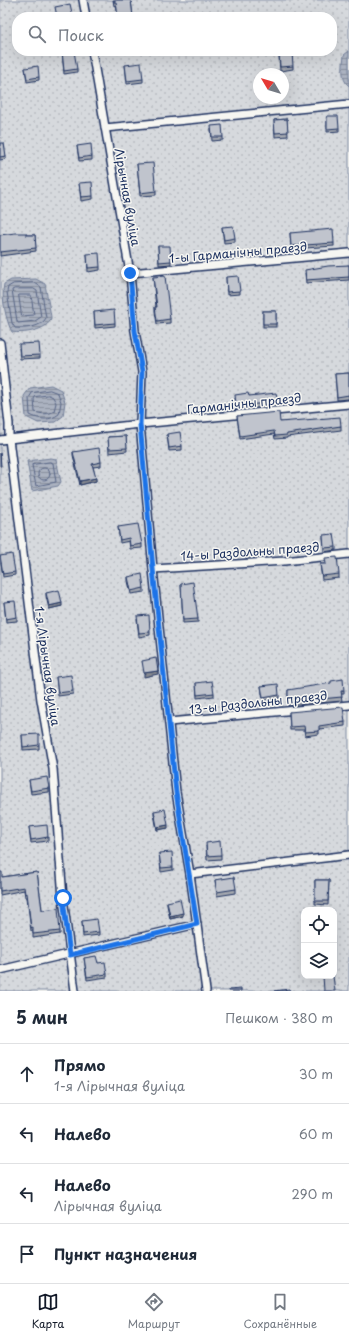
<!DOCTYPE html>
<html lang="ru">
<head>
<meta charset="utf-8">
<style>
	:root { --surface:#fff; --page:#f2f2f3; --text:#1f2937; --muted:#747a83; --line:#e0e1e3; --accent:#111827 }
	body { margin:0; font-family:"Playpen Sans",sans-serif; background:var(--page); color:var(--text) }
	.controls { position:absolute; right:12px; bottom:12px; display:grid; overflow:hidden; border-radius:8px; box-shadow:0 4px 16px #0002 }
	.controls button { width:36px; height:36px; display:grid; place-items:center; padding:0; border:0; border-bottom:1px solid var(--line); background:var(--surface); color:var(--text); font:20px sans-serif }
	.compass { position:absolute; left:253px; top:68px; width:36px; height:36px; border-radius:50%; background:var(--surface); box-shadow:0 4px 16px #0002; rotate:308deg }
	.stop { position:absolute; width:12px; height:12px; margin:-9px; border:3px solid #1a73e8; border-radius:50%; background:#fff }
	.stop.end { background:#1a73e8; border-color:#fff; box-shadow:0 1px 4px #0008 }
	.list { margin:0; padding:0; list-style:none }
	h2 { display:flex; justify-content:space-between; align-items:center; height:52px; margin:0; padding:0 16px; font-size:17px }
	h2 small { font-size:13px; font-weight:400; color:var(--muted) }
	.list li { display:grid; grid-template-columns:26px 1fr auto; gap:12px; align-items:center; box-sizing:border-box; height:60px; padding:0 16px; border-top:1px solid var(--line) }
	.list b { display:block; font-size:15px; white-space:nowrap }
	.list p { margin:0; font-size:13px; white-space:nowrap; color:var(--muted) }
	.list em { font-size:13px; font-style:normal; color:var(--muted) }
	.icon { flex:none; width:22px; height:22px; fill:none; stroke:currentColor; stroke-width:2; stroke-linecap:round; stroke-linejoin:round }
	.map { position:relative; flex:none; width:349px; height:991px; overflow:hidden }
	.search { position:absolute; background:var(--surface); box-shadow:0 4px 16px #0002; left:12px; right:12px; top:12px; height:44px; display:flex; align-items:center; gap:10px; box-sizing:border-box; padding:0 14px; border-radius:16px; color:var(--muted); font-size:15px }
	.sheet { height:292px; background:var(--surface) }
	nav { display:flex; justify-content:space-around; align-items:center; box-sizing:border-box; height:56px; border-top:1px solid var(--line); background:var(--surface); font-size:11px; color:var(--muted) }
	nav a { display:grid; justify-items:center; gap:2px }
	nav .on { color:var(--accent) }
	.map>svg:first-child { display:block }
	.garden { fill:url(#garden-dots); stroke:#78849e; fill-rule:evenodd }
	.water { fill:url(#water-rules); stroke:#717e99 }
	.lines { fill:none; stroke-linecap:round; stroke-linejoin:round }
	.shore { stroke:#556385; stroke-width:1 }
	.lane-casing { stroke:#1b2f5e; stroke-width:10 }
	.lane { stroke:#f6f6f2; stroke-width:7 }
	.wall { fill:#a5a9b0; stroke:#1b2f5e }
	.shaded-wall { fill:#868990; stroke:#1b2f5e }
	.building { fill:#c0c4cd; stroke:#1b2f5e }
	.route { stroke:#1a73e8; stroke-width:5 }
	.labels { text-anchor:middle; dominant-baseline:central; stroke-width:3; stroke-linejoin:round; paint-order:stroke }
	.street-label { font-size:12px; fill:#1b2f5e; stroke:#f6f6f2 }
</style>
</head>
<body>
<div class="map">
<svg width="349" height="991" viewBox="0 0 349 991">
	<defs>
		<pattern id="garden-dots" width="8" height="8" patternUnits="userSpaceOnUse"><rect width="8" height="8" fill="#d6d9dd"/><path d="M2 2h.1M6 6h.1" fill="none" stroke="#b7bbc0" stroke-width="1.8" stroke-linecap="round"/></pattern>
		<pattern id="water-rules" width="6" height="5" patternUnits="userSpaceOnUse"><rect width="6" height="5" fill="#abb2c0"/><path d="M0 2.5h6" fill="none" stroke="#8a919f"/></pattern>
	</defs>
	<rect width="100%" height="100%" fill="#f6f6f2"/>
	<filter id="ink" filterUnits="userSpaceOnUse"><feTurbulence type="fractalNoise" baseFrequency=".025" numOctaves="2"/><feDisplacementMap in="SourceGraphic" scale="8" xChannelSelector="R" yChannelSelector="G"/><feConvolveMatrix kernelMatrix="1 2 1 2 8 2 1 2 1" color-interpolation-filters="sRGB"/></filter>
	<g filter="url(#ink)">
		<path class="garden" d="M0,0H349V991H0ZM17,17H332V51H17ZM259,74H283V98H259ZM304,910H334V976H304Z"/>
		<g class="water">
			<path d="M349,51V86C340,79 343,65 344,55Z"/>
			<path d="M36,279L45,284C46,291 51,314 51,318C48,331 22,334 12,332C6,321 1,297 4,284L11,280Z"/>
			<path d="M51,385L61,390L65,402L63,416L55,422L38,423L26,417L24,396L30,388Z"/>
			<path d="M51,458L56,459L61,482L58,486L32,491L27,461Z"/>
		</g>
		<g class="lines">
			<g class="shore">
				<path d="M35,283L41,287L46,318C42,327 25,329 15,328L12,323L7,292L8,287L13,284Z"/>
				<path d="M34,289L37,291L41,317L35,321L18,323L17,321L12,290L14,289Z"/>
				<path d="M19,295H31L34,315L22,316Z"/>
				<path d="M50,390L58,393L61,402L59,414C50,421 40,420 30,415L29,398L32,393Z"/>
				<path d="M49,395L53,397L56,403L54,411C49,415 41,414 35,412L34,399L35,397Z"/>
				<path d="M50,462L53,463L56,482L36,486L32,465Z"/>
				<circle cx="44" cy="474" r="6"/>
			</g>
			<g class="lane-casing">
				<g id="lane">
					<path d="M83,0L86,17"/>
					<path d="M92,51L130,273L135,331L142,372L140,424L153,569L176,792L190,874L206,991"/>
					<path d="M105,128L349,104"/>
					<path d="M130,273L349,253"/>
					<path d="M0,343L9,424V439L41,700L53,769L63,898L75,991"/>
					<path d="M0,440L140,424L349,404"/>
					<path d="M153,569L284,561L349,554"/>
					<path d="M169,722L349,705"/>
					<path d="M190,874L349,855"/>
					<path d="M0,970L197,924"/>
				</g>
			</g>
			<use href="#lane" class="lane"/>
		</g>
		<g class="wall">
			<path d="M113,0H131L133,17H118L116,5L114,6Z"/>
			<path d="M62,51L77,69V72L64,74Z"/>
			<path d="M279,56L293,66V69L280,71Z"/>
			<path d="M125,65L143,79V82L127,84Z"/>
			<path d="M25,68L39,77V80L27,82Z"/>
			<path d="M327,116L339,128V131L327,132Z"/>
			<path d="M287,119L288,136L275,137L274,120Z"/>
			<path d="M211,129L223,137V140L212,141Z"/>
			<path d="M0,143L6,156V159L0,160Z"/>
			<path d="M77,146L92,156V160L79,161Z"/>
			<path d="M137,164L156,191V195L140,196Z"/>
			<path d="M79,183L93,196V199L81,201Z"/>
			<path d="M222,227L235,238V242L224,243Z"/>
			<path d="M290,233L334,243V246L291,249Z"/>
			<path d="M0,235H35L36,251L0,256Z"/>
			<path d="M158,246L171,261V264L159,265Z"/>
			<path d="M87,254L100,267V270L88,272Z"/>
			<path d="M349,265V280L306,283L305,273Z"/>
			<path d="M153,277L170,319V323L157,324L155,311V307H156Z"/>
			<path d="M226,277L240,291V294L227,295Z"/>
			<rect x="263" y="311" width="13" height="16"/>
			<path d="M94,312L115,323V326L95,328Z"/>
			<path d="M19,348L40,355V358L20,359Z"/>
			<path d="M349,373V399L337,400L335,374Z"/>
			<path d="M249,396L278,402V406L236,410L235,398Z"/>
			<path d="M237,416L280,422L341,426V430L287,437V438L275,439L274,434L240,439Z"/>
			<path d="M167,434L182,446V450L169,451Z"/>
			<path d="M126,436L127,451L109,453L108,437Z"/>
			<path d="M73,452L101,462V466L93,467L96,481L80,485L73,455Z"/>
			<path d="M118,527L142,544V548L130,549L129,541L120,543Z"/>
			<path d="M323,535L336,547V550L324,552Z"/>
			<path d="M0,556L15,572V575L3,577Z"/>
			<path d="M320,564H325L339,574V578L322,580Z"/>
			<path d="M128,577L144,588V592L131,594L128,581Z"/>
			<path d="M181,584L198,619V622L183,623Z"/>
			<path d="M46,593L62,606L49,609L46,596Z"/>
			<path d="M4,602L17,617V621L6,622Z"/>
			<path d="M137,619L150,632V635L139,637Z"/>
			<path d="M56,677L73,691V694L58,696Z"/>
			<path d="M196,683L214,693V696L197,698Z"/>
			<path d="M261,686L279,695V698L263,701Z"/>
			<path d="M288,690L344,691V694H341L342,701L288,706Z"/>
			<path d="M289,712L345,722V726L319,729V734L305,736L304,730H290Z"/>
			<path d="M22,735L39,745V749L23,750Z"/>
			<path d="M29,780L49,788V792L31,794Z"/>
			<path d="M154,811L168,828L157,830L154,814Z"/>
			<path d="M29,827L48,837V841L31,843Z"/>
			<path d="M206,846L221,855V859L207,860Z"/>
			<path d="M159,853L173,867V870L161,872Z"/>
			<path d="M0,872L2,877L37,872L42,910L60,931V934L33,938V931H31L27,897H25L24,890L0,895Z"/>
			<path d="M215,880L236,889V893L217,896Z"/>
			<path d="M315,880H329L328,905L315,904Z"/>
			<path d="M167,902L183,916L170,919L167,905Z"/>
			<path d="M82,921L99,932V935L83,937Z"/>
			<path d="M84,958L98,963L107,974V977L87,980Z"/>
		</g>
		<g class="shaded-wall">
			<path d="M96,478V481L80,485V481Z"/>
			<path d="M62,603V606L49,609V606Z"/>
			<path d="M158,671V674L144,677V673Z"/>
			<path d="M168,825V828L157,830V827Z"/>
			<path d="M183,913V916L170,919V916Z"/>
		</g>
		<g class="building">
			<path d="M114,0H131L133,17H118L116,2H114Z"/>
			<path d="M70,4L73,17H57L55,7Z"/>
			<path d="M62,51H74L77,69L64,71Z"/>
			<path d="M292,52L293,66L280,67L279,53Z"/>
			<path d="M141,63L143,79L127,81L125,65Z"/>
			<path d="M38,66L39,77L27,79L25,68Z"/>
			<path d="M327,116H338L339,128L327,129Z"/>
			<path d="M287,119L288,132L275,133L274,120Z"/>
			<path d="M222,125L223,137H212L211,126Z"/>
			<path d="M0,143H4L6,156L0,157Z"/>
			<path d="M91,144L92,156L79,158L77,146Z"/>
			<path d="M153,163L156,191L140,193L137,164Z"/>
			<path d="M92,182L93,196L81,197L79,183Z"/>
			<path d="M233,226L235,238L224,240L222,227Z"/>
			<path d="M333,229L334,243L291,246L290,233Z"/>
			<path d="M15,233H26V235H35L36,248L0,252V235Z"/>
			<path d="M158,246H170L171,261L159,262Z"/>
			<path d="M99,253L100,267L88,268L87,254Z"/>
			<path d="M349,265V277L306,280L305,270L328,266Z"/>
			<path d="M165,276L170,319L157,321L155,307H157L153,277Z"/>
			<path d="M238,276L240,291L227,292L226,277Z"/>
			<path d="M114,310L115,323L95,325L94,312Z"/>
			<rect x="263" y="311" width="13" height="13"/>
			<path d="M39,343L40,355L20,356L19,344Z"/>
			<path d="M349,373V395L337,397L335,374Z"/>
			<path d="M248,393L249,396L276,393L278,402L236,406L235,395Z"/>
			<path d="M279,412L280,422L340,417L341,426L287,434V435L275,436L274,431L240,436L237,416Z"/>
			<path d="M180,432L182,446L169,448L167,434Z"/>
			<path d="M126,436L127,448L109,449L108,437Z"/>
			<path d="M99,448L101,462L92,464L96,478L80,481L73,452Z"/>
			<path d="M0,453L1,466H0Z"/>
			<path d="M138,524L142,544L130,546L129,538L120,540L118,527Z"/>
			<path d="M334,534L336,547L324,548L323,535Z"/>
			<path d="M12,554L15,572L3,574L0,556Z"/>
			<path d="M337,557L339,574L322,576L320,564H326L325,558Z"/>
			<path d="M142,574L144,588L131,591L128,577Z"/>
			<path d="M193,582L198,619L183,620L181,584Z"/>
			<path d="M59,590L62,603L49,606L46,593Z"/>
			<path d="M15,601L17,617L6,619L4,602Z"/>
			<path d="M149,615L150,632L139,633L137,616Z"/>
			<path d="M156,658L158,671L144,673L142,661Z"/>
			<path d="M71,675L73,691L58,693L56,677Z"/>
			<path d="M343,679L344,691H341L342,697L288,702V690L331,683V681Z"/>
			<path d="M212,681L214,693L197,695L196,683Z"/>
			<path d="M278,684L279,695L263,698L261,686Z"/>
			<path d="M343,707L345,722L319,726V731L305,732L304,726L290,727L289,712Z"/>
			<path d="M39,734V745L23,747L22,735Z"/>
			<path d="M47,777L49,788L31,791L29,780Z"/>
			<path d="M165,809L168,825L157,827L154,811Z"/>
			<path d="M47,825L48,837L31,840L29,827Z"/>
			<path d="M220,841L221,855L207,856L206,843Z"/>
			<path d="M172,852L173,867L161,868L159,853Z"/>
			<path d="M0,872H2V877L37,872L42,910L58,908L60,931L33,934V927L31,928L27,893L25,894L24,887L0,891Z"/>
			<path d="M234,877L236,889L217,892L215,880Z"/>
			<path d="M315,880H329L328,901H315Z"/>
			<path d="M180,899L183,913L170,916L167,902Z"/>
			<path d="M97,919L99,932L83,934L82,921Z"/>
			<path d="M96,956L98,963L105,962L107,974L87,977L84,958Z"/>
			<path d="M323,976H333L335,991H324Z"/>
			<path d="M241,989V991H229V990Z"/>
			<path d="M289,989L290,991H274Z"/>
		</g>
	</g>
	<g class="lines" filter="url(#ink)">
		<path class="route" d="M63,898L70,955L197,924L176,792L153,569L140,424L142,372L135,331L130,273"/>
	</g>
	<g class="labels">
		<g class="street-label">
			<text transform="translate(128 197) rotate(80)">Лірычная вуліца</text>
			<text transform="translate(238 252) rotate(-5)">1-ы Гарманічны праезд</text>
			<text transform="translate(244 403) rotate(-6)">Гарманічны праезд</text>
			<text transform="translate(250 551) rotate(-4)">14-ы Раздольны праезд</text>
			<text transform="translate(48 666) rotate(82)">1-я Лірычная вуліца</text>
			<text transform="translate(258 702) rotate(-6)">13-ы Раздольны праезд</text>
		</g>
	</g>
</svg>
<div class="controls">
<button><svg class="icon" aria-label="locate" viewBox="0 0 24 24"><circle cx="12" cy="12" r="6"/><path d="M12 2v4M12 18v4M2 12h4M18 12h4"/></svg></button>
<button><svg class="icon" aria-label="layers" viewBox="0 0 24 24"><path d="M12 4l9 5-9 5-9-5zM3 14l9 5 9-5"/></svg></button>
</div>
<svg class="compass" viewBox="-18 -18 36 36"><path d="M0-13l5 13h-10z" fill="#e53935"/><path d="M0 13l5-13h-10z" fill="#747a83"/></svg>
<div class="stop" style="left:63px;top:898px"></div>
<div class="stop end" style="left:130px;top:273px"></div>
<div class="search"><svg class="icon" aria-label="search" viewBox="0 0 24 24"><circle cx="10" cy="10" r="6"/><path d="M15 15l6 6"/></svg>Поиск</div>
</div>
<section class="sheet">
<h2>5 мин<small>Пешком · 380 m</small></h2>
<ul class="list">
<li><svg class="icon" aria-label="ahead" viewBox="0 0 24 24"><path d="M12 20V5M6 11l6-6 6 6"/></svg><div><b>Прямо</b><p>1-я Лірычная вуліца</p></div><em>30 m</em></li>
<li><svg class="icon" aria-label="left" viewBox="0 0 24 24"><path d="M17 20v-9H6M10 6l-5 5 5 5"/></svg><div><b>Налево</b></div><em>60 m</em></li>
<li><svg class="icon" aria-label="left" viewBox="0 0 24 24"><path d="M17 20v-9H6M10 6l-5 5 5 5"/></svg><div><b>Налево</b><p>Лірычная вуліца</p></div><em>290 m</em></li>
<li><svg class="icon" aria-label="arrive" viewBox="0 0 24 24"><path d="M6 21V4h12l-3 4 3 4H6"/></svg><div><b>Пункт назначения</b></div></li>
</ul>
</section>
<nav>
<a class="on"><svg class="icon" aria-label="map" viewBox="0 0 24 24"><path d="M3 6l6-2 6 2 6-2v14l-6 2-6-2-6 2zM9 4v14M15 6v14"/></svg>Карта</a>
<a><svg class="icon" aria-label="directions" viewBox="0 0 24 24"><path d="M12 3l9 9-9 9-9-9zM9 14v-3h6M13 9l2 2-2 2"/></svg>Маршрут</a>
<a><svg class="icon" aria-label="saved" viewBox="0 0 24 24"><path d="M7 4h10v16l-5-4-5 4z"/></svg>Сохранённые</a>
</nav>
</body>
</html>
